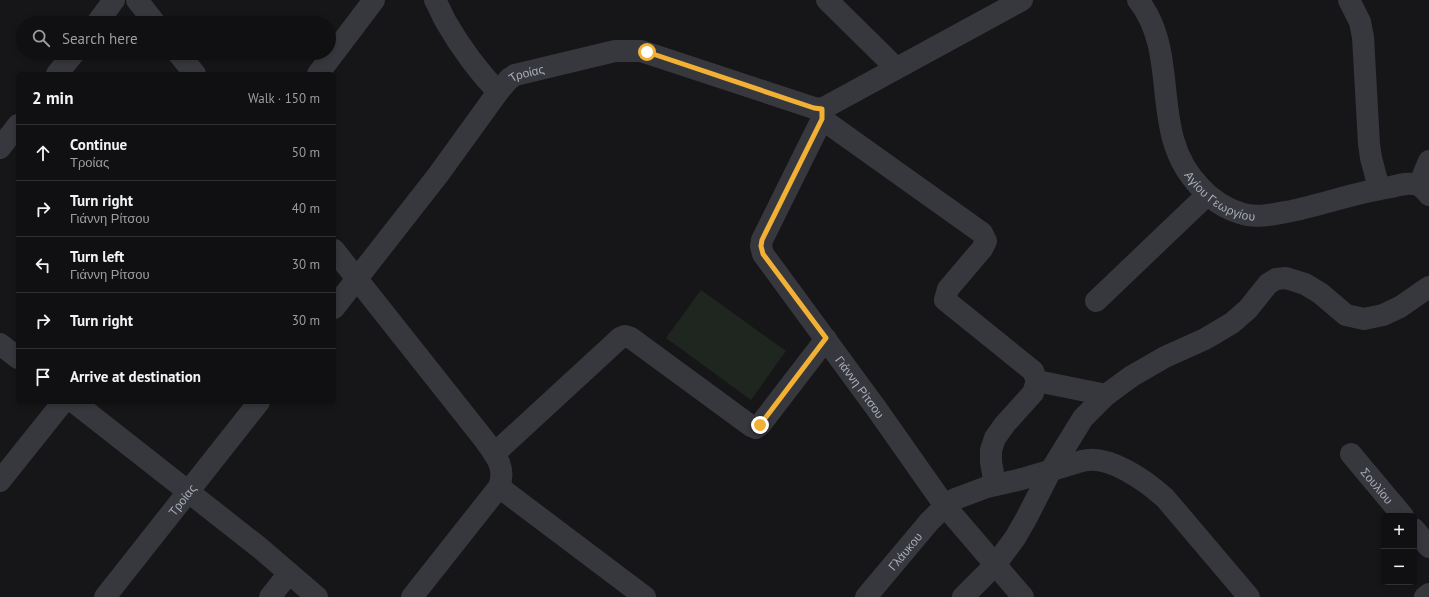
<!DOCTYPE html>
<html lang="en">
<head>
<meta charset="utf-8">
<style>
	:root { --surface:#101012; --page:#19191b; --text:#f1f3f6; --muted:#9c9d9f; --line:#303032 }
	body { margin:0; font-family:"PT Sans",sans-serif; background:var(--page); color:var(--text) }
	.controls { position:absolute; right:12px; bottom:12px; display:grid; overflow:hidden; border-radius:6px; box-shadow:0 2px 6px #0003 }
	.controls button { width:36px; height:36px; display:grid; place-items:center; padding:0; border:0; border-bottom:1px solid var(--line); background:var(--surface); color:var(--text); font:20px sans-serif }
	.stop { position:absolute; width:12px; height:12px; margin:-9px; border:3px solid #f2b134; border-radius:50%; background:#fff }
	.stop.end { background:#f2b134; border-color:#fff; box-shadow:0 1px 4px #0008 }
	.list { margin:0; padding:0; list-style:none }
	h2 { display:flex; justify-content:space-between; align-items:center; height:52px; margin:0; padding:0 16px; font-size:17px }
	h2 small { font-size:13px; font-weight:400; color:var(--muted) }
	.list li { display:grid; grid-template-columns:26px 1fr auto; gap:12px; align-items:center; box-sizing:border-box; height:56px; padding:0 16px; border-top:1px solid var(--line) }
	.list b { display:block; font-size:15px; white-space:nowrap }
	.list p { margin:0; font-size:13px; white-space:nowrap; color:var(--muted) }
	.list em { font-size:13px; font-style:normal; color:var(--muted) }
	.icon { flex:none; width:22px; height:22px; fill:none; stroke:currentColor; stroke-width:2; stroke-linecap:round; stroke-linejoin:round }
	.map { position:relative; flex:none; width:1429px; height:597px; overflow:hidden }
	.search { position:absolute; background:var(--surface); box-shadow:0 2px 6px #0003; left:16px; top:16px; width:320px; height:44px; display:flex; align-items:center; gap:10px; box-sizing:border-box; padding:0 14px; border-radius:22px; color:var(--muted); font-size:15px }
	.panel { position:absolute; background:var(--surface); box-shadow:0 2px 6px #0003; left:16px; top:72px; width:320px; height:332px; border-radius:6px }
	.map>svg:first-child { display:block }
	.green { fill:#1e261f }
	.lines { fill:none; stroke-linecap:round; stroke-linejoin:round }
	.minor { stroke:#37383d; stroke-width:22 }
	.route { stroke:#f2b134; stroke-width:5 }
	.labels { text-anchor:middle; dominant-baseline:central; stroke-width:4; stroke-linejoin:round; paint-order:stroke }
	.street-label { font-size:12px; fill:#a8adb8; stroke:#111113 }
</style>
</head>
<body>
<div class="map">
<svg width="1429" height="597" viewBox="0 0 1429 597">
	<rect width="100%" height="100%" fill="#161618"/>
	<path class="green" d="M701,290L786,351L751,400L666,338Z"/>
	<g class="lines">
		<g class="minor">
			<path d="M137,0L155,23"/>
			<path d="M435,0C439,7 442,15 446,22C461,48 478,71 498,92"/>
			<path d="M827,0L896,68"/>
			<path id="s1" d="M1138,0C1182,56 1147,132 1200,187C1211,199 1224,208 1240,213C1256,219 1275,214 1291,211C1324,204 1357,192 1391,187C1399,185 1410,182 1418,185C1422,187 1427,192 1429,195"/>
			<path d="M1349,0L1360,22L1363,37L1369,144L1371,158L1379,188"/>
			<path d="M97,23L114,0"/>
			<path d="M178,53L195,74"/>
			<path d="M57,74L74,53"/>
			<path d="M318,74L374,0"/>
			<path d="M822,109V119L982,233L986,241L982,249L948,289L945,300L1033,371L1037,381L1033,393L1005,424L995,438L991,450V462L995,485"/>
			<path d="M822,109L1022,0"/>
			<path id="s2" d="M822,119L762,240L761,246L763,254L876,408L945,506L1023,597"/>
			<path d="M0,148L18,125"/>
			<path d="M1419,185L1429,161"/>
			<path d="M334,250L483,438C494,453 507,467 499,487L412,597"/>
			<path d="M1096,301L1207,195"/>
			<path id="s3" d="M334,308L438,175L498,92L509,79L515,75L615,51H641L814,108L822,109"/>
			<path d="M0,344L18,358"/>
			<path d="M1037,381L1106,395"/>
			<path d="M74,402L260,548L317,597"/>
			<path d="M494,454L620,338L625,336L631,338L751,426L756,428L760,425L826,339"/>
			<path id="s4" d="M1351,454L1403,516"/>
			<path d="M0,481L63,402"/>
			<path d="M499,487L645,597"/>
			<path d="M1414,529L1429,547"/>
			<path id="s5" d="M105,597L259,402"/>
			<path d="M270,597L289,573"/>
			<path id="s6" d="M866,597L929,522L945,506L955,499L987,487L1022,479L1082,461C1109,454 1146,481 1165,498L1249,597"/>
			<path d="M963,597L995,565L1015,538L1026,519L1051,470L1083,418L1106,395L1132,376L1165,357L1205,339L1232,323L1248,309L1268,284L1276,279L1286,278L1305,284L1320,293L1346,315L1364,319L1383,315L1400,307L1429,287"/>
			<path d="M1425,597L1429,594"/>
		</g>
	</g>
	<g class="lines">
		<path class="route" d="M647,52L814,108L822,109V119L762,240L761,246L763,254L826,338L760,425"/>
	</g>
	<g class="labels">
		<g class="street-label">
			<text stroke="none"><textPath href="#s3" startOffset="307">Τροίας</textPath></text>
			<text stroke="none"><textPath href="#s1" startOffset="223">Αγίου Γεωργίου</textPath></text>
			<text stroke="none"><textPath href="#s2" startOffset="314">Γιάννη Ρίτσου</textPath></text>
			<text stroke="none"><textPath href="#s4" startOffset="41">Σουλίου</textPath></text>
			<text stroke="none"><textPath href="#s5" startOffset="124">Τροίας</textPath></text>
			<text stroke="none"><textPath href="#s6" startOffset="60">Γλάυκου</textPath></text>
		</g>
	</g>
</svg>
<div class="controls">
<button>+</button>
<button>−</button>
</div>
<div class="stop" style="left:647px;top:52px"></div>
<div class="stop end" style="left:760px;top:425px"></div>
<div class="search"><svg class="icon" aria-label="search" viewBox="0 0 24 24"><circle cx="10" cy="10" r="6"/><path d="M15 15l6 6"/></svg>Search here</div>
<section class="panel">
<h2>2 min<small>Walk · 150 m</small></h2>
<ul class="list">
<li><svg class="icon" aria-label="ahead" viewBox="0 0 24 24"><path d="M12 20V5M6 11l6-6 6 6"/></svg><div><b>Continue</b><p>Τροίας</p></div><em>50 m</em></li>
<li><svg class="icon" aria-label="right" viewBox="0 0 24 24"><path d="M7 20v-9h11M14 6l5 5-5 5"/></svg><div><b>Turn right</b><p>Γιάννη Ρίτσου</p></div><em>40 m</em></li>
<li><svg class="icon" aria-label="left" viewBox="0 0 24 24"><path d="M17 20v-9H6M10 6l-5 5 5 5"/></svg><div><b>Turn left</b><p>Γιάννη Ρίτσου</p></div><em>30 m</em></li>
<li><svg class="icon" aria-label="right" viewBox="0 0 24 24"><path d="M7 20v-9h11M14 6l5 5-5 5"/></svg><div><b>Turn right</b></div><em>30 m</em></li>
<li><svg class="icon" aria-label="arrive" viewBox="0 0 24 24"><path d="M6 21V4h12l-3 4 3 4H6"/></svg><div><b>Arrive at destination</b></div></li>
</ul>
</section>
</div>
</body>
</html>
